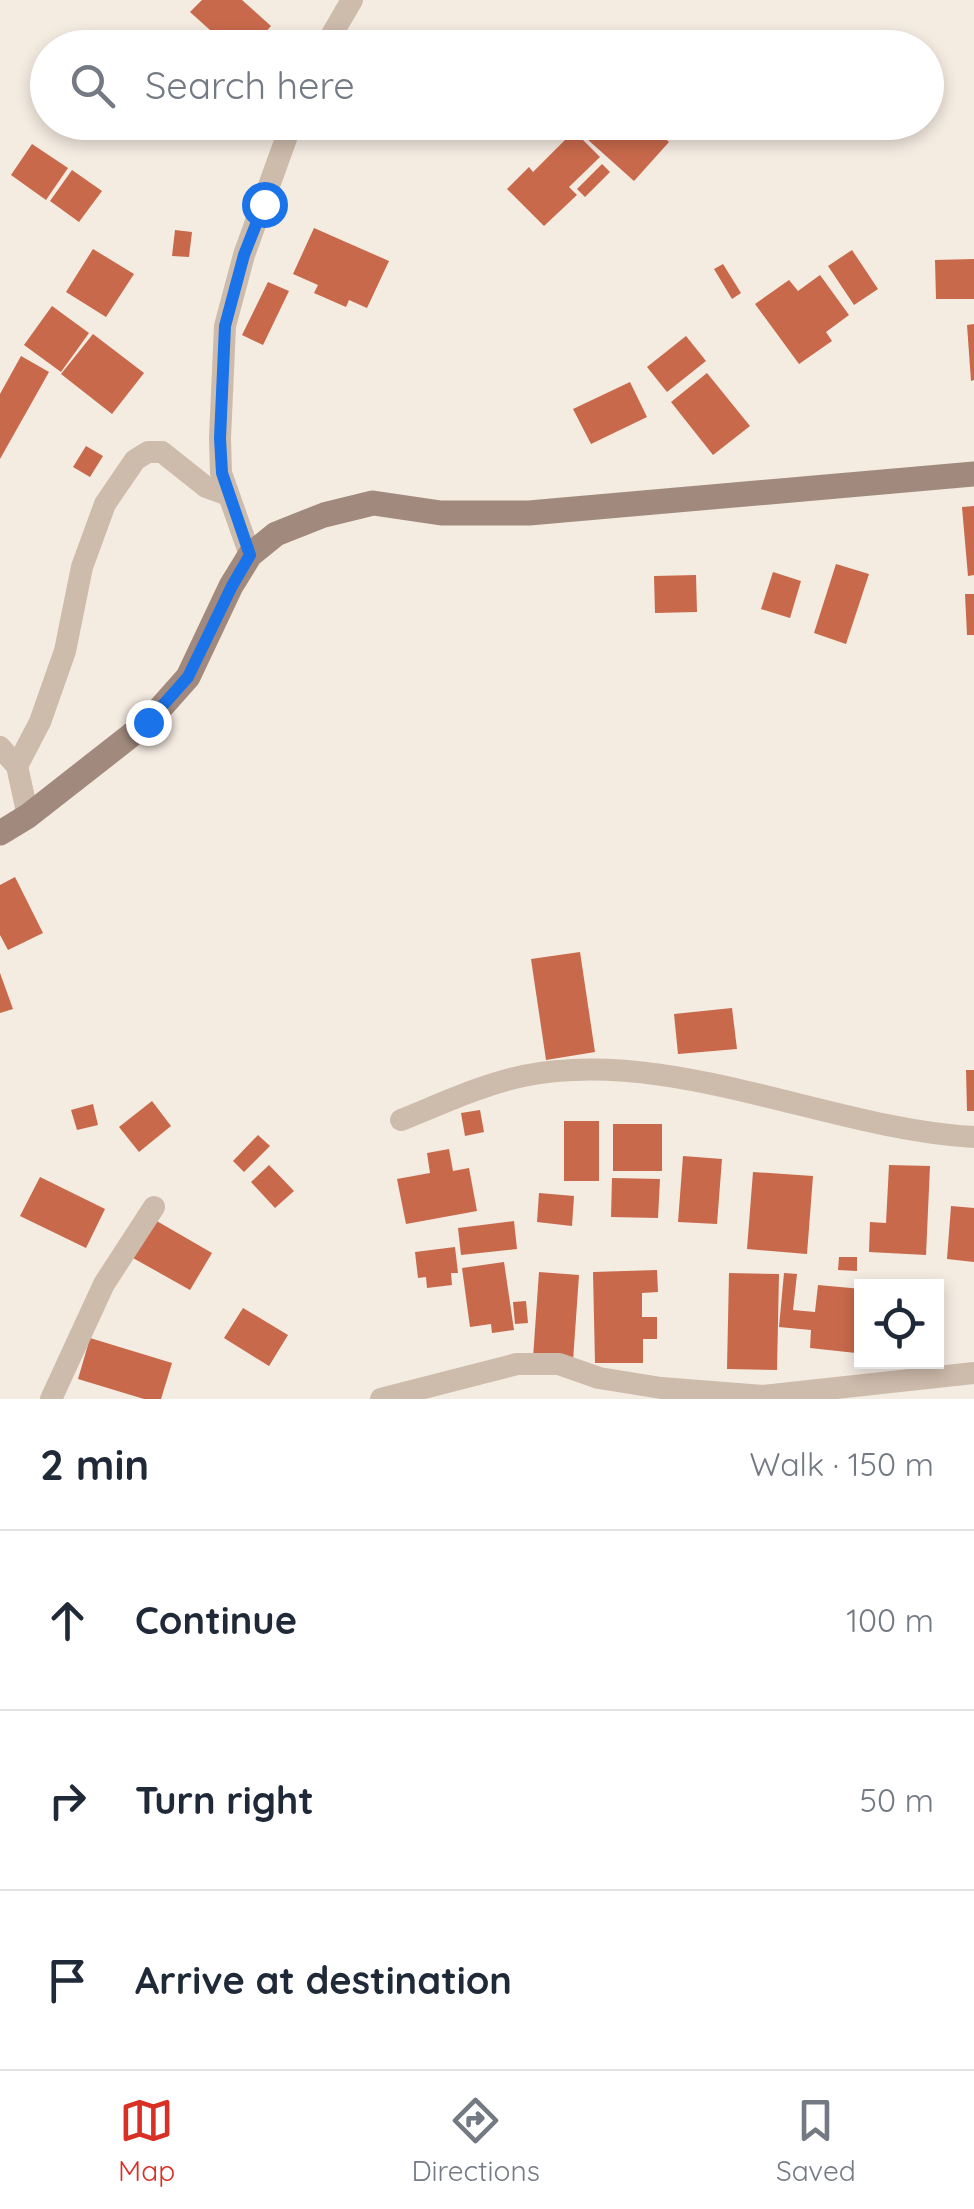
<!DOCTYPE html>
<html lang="en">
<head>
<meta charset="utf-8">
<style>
	:root { --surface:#fff; --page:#f2f2f3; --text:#1f2937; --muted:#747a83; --line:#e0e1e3; --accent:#d93025 }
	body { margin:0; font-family:Quicksand,sans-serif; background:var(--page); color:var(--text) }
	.controls { position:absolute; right:30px; bottom:30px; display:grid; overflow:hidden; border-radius:0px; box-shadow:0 5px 15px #0003 }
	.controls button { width:90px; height:90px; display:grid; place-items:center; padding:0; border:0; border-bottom:2px solid var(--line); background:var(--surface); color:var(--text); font:50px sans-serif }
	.stop { position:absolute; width:30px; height:30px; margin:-22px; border:8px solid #1a73e8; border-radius:50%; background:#fff }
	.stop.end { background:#1a73e8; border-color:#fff; box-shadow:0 2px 10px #0008 }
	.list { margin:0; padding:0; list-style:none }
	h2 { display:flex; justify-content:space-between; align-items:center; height:130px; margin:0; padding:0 40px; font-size:42px }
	h2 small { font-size:32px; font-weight:400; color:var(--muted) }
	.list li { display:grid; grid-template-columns:65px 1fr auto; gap:30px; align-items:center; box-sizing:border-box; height:180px; padding:0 40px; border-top:2px solid var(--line) }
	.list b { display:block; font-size:38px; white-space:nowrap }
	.list em { font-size:32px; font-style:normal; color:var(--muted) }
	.icon { flex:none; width:55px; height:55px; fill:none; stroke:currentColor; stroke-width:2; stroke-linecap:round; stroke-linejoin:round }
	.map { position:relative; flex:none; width:974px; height:1399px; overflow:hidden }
	.search { position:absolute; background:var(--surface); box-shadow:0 5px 15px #0003; left:30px; right:30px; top:30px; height:110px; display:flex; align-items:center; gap:25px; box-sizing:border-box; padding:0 35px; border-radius:55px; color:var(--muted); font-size:38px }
	.sheet { height:670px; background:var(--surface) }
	nav { display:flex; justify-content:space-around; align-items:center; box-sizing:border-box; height:140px; border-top:2px solid var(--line); background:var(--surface); font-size:28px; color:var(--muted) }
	nav a { display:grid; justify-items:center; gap:5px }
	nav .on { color:var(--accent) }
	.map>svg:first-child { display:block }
	.building { fill:#c8694b }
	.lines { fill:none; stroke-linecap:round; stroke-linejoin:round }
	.street { stroke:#cdbbac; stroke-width:22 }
	.secondary { stroke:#a18a7d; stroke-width:25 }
	.route { stroke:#1a73e8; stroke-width:12 }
</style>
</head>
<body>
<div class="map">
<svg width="974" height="1399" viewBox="0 0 974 1399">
	<rect width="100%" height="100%" fill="#f4ebe1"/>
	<g class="building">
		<path d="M202,0H242L271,26L252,48H230L190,12Z"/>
		<path d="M584,122H647L669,142L634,181L577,130Z"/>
		<path d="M574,131L600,157L569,187L577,195L544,226L507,189L529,167L533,172Z"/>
		<path d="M32,144L68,168L46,200L11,175Z"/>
		<path d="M602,164L610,172L585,197L577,189Z"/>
		<path d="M72,170L102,191L79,222L50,201Z"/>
		<path d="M314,228L389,261L367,308L349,300L346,307L314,293L318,285L293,274Z"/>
		<path d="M175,230L192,232L189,257L172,256Z"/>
		<path d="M93,249L134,274L106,317L66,292Z"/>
		<path d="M852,250L878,289L854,305L828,266Z"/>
		<path d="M974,259V299H936L935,260Z"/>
		<path d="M723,264L741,293L732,299L714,269Z"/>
		<path d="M820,275L849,315L826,332L832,341L799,364L755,304L789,280L798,291Z"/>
		<path d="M268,282L289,291L263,345L242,335Z"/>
		<path d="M52,306L89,333L61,372L24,345Z"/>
		<path d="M974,324V380L971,381L967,325Z"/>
		<path d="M93,334L144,373L112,414L61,374Z"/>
		<path d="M686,336L706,361L667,392L647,367Z"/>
		<path d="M21,356L49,372L0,459V394Z"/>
		<path d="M707,373L750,426L713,455L671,402Z"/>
		<path d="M630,382L647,417L591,444L573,409Z"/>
		<path d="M86,446L103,456L90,477L73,467Z"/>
		<path d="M974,506V575L968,576L962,507Z"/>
		<path d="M836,564L869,574L846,644L814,633Z"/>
		<path d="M773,572L801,581L790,618L761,609Z"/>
		<path d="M696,575L697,612L655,613L654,576Z"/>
		<path d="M965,594H974V635H967Z"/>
		<path d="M15,877L43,933L8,950L0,935V885Z"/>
		<path d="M580,952L595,1052L546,1060L531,959Z"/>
		<path d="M0,973L13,1009L0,1013Z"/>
		<path d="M732,1008L737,1049L678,1054L674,1014Z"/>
		<path d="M966,1070H974V1111H967Z"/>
		<path d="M152,1101L171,1126L139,1152L119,1127Z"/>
		<path d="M93,1104L98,1125L77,1130L71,1110Z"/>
		<path d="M480,1110L484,1132L465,1136L461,1113Z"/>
		<rect x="564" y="1121" width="35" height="60"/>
		<rect x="613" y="1124" width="49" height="47"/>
		<path d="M258,1135L270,1146L244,1172L233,1161Z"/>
		<path d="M449,1149L453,1171L469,1168L477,1211L406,1224L397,1179L430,1173L427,1153Z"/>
		<path d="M683,1156L722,1159L717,1224L678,1222Z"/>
		<path d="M269,1165L294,1191L275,1208L251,1182Z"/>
		<path d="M889,1165L930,1166L926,1255L869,1252L870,1222L886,1223Z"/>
		<path d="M753,1172L813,1176L807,1254L747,1249Z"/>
		<path d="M40,1177L105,1209L86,1248L20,1216Z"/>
		<path d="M612,1178L660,1179L658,1218L611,1217Z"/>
		<path d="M539,1193L574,1196L572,1226L537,1222Z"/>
		<path d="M951,1206L974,1208V1262L947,1259Z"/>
		<path d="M155,1220L212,1253L190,1290L133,1258Z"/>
		<path d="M514,1221L517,1249L461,1255L458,1228Z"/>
		<path d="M455,1247L458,1273H451L452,1285L427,1288L426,1277L418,1278L415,1252Z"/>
		<path d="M839,1257H857V1271L838,1270Z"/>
		<path d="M504,1262L514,1330L492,1333L491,1324L470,1327L462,1268Z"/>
		<path d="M657,1270L658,1292L642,1293V1317H657V1339H643V1363H595L593,1272Z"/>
		<path d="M539,1272L579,1275L573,1361L533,1358Z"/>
		<path d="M729,1273L779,1274L777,1370L727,1369Z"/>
		<path d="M784,1273L797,1274L793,1310L815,1312L818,1285L862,1289L856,1353L810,1348L811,1330L779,1327Z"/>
		<path d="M526,1301L528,1323L515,1324L513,1302Z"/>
		<path d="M243,1308L288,1335L269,1366L224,1338Z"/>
		<path d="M90,1338L172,1363L161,1399H144L78,1379Z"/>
	</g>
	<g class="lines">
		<g class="street">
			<path d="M324,48L352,0"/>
			<path d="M250,555L221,473L220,438L225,326L244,255L292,122"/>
			<path d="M0,747L17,766L28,816"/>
			<path d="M17,766L40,722L65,651L82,567L105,504L135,460L148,452H162L206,487L228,495"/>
			<path d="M401,1120C441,1104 481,1085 523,1076C670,1046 829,1129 974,1137"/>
			<path d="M51,1399L104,1284L154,1207"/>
			<path d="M381,1399L517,1364H559L599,1378L661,1388L763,1396L974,1373"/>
		</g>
		<path class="secondary" d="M0,833L28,816L148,722L188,677L231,586L250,555L276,534L324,515L373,503L441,513H529L974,474"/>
	</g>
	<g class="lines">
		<path class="route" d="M148,722L188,677L232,586L250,555L222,473L220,438L225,326L244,255L264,204"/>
	</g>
</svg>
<div class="controls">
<button><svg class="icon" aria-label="locate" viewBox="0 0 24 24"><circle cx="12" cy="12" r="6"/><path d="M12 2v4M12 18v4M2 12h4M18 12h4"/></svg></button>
</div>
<div class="stop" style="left:264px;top:204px"></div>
<div class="stop end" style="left:148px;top:722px"></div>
<div class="search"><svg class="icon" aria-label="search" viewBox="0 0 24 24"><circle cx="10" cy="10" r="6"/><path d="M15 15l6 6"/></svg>Search here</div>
</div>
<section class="sheet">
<h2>2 min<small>Walk · 150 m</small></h2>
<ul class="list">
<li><svg class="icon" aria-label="ahead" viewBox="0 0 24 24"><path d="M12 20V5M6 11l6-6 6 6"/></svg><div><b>Continue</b></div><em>100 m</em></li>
<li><svg class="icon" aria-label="right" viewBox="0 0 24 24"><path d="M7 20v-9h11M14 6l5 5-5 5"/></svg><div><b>Turn right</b></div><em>50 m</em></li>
<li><svg class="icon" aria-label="arrive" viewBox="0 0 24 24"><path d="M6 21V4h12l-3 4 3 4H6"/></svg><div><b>Arrive at destination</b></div></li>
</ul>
</section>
<nav>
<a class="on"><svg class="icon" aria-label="map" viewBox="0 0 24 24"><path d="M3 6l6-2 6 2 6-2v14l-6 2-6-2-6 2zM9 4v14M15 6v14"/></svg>Map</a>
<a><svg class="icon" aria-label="directions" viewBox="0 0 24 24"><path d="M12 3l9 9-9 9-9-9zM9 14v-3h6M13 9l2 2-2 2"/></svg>Directions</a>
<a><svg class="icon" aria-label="saved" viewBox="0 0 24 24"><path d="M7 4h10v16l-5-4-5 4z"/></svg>Saved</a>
</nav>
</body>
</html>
